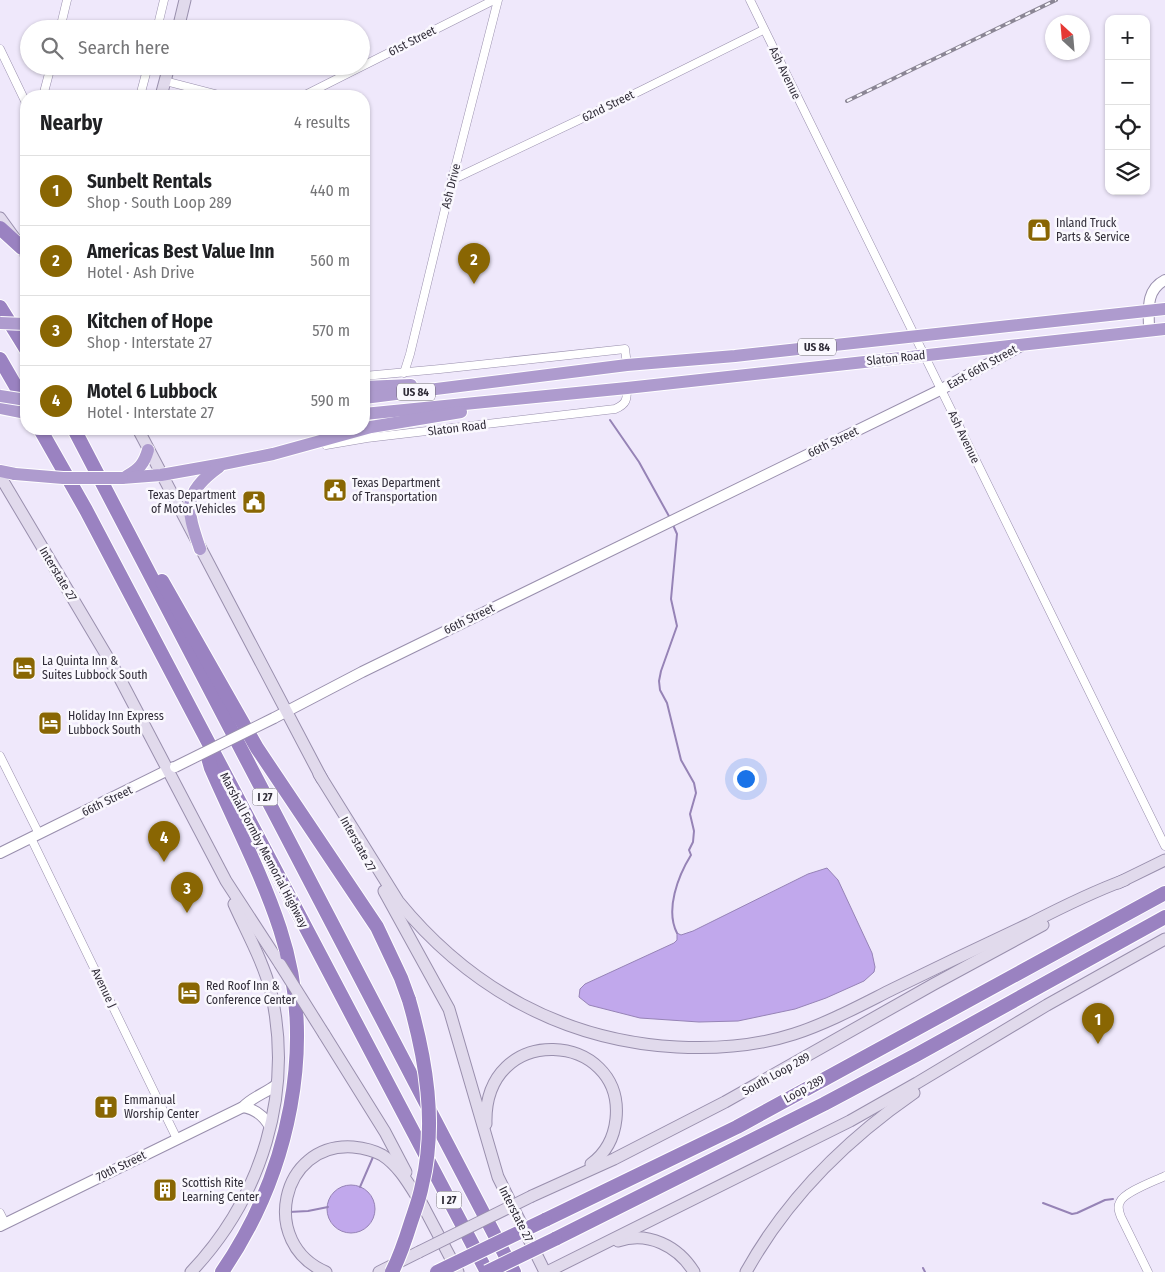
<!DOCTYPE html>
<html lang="en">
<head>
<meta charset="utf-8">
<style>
	:root { --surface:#fff; --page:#f6f6f6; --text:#202124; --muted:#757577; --line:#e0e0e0; --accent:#896603 }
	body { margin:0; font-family:"Fira Sans Condensed",sans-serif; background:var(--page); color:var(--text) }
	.controls { position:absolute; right:15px; top:15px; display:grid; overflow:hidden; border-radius:10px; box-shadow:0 1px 4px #0004 }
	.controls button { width:45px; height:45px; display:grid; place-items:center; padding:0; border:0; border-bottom:1px solid var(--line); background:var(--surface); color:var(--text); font:25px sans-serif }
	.compass { position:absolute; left:1045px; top:15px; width:45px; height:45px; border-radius:50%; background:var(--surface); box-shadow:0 1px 4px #0004; rotate:334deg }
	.you { position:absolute; left:745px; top:778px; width:18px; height:18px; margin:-12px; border:4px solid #fff; border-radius:50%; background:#1a73e8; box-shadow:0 0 0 8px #1a73e833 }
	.badge { display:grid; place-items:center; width:32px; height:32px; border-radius:50%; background:var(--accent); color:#fff; font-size:16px; font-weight:700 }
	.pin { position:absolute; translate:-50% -41px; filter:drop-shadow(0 1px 2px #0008) }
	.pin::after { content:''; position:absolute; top:26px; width:18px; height:15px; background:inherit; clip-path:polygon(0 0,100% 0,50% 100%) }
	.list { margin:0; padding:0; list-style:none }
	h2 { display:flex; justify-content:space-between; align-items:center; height:65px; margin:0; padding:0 20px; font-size:21px }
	h2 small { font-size:16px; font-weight:400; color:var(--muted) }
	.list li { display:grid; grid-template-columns:32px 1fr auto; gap:15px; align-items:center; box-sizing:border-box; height:70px; padding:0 20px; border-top:1px solid var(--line) }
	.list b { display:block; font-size:19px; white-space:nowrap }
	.list p { margin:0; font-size:16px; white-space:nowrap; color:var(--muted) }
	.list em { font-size:16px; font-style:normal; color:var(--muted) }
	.icon { flex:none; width:28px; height:28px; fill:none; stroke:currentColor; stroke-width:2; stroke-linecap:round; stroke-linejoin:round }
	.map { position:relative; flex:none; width:1165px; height:1272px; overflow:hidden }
	.search { position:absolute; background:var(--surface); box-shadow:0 1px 4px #0004; left:20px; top:20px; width:350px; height:55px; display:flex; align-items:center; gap:12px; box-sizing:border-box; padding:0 18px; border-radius:28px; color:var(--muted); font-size:19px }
	.panel { position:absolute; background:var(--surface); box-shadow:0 1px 4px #0004; left:20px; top:90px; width:350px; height:345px; border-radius:20px }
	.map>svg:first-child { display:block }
	.water { fill:#c1a8ec; stroke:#9683b6 }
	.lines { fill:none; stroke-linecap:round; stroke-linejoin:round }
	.stream { stroke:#9683b6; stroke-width:2 }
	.minor-casing { stroke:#998fad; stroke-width:9 }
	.tertiary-casing { stroke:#998fad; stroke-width:12 }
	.secondary-casing { stroke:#998fad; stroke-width:13 }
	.trunk-casing { stroke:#fff; stroke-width:14 }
	.motorway-casing { stroke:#fff; stroke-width:16 }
	.minor { stroke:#fff; stroke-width:8 }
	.tertiary { stroke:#fff; stroke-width:10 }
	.secondary { stroke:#e1daec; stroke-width:11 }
	.trunk { stroke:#ae9bce; stroke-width:12 }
	.motorway { stroke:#9a82c1; stroke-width:14 }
	.rail-casing { stroke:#8b8695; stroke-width:4 }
	.rail { stroke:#faf8fe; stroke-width:2; stroke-dasharray:5.5; stroke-linecap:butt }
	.tertiary-bridge-casing { stroke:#998fad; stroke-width:12; stroke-linecap:butt }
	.secondary-bridge-casing { stroke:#998fad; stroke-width:13; stroke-linecap:butt }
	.trunk-bridge-casing { stroke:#fff; stroke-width:14; stroke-linecap:butt }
	.motorway-bridge-casing { stroke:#fff; stroke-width:16; stroke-linecap:butt }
	.tertiary-bridge { stroke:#fff; stroke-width:10 }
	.secondary-bridge { stroke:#e1daec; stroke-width:11 }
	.trunk-bridge { stroke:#ae9bce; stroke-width:12 }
	.motorway-bridge { stroke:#9a82c1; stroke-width:14 }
	.labels { text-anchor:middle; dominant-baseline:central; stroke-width:5; stroke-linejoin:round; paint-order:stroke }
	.shield { fill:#faf8fe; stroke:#6d6973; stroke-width:1 }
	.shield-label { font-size:11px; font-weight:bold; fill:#302c38 }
	.street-label { font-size:12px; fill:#302c38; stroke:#faf8fe }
	.poi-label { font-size:12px; fill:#302c38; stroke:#faf8fe; text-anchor:start }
</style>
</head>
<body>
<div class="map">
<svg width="1165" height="1272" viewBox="0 0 1165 1272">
	<rect width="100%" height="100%" fill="#efe8fb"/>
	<g class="water">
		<path d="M827,868L838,880L872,953L875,967L874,972L864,981L826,998L795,1009L738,1021L699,1022L640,1018L589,1005L579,997L580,989L585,984L674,943L677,940V933L681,935L693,931L808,874Z"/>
		<circle cx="351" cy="1209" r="24"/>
	</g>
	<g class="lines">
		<g class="stream">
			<path d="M610,420L639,462L670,518"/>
			<path d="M673,525L677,534L671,599L677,626L661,671L659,681L660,690L667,703L681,760L694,783L696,793L690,814L694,831L693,842L689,850L691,855C678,876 665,910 677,933"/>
			<path d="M360,1187L373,1157"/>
			<path d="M1043,1203L1072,1214L1077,1213L1105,1200L1113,1199"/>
			<path d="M289,1212L308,1211L328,1207"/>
			<path d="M923,1268L925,1272"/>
		</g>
		<g class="minor-casing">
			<g id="minor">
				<path d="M750,0L1165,846"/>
				<path d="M60,29L67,0"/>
				<path d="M157,29L164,0"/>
				<path d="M0,49L26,103"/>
				<path d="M165,81L223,96"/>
				<path d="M43,96L51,66"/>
				<path d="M140,96L148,66"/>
				<path d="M303,96L494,0"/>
				<path d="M452,180L640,91L763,30"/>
				<path d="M404,373L410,354L452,180L498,0"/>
				<path d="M364,376L440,369L625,349L627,365"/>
				<path d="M326,445L367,438L615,409C627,404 627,399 627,388"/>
				<path d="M0,756L39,834"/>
				<path d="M31,838L177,1139"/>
				<path d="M0,1213L5,1223"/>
				<path d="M1148,1272L1121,1217C1119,1212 1117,1207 1120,1202C1124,1192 1155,1181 1165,1176"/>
			</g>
		</g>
		<g class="tertiary-casing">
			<g id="tertiary">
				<path d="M1149,330C1149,311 1145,290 1165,280"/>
				<path d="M274,718L362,672L940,390L1021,346"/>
				<path d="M0,853L174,767"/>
				<path d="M243,1107C255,1109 264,1116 270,1127"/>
				<path d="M0,1226L243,1107C252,1097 266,1093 276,1085"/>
			</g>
		</g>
		<g class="secondary-casing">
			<g id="secondary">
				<path d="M178,29L185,0"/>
				<path d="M161,96L169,66"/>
				<path d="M0,218L26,254"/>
				<path d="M138,429L322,779"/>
				<path d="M0,476L117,673L226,881L280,964"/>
				<path d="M319,774L398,901C469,988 564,1041 677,1047C715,1049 757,1046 794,1034C828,1023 861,1005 893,989C938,967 984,945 1029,924C1060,908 1092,892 1125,880"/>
				<path d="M1118,883L1165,860"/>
				<path d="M384,891L449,1009L498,1177L545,1272"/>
				<path d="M324,1034L385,1132L406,1172"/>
				<path d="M486,1124C483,1020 625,1031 616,1119C614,1138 606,1153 591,1164"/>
				<path d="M532,1196L614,1159L725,1102L934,984L1043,925"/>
				<path d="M421,1202L458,1272"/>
				<path d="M618,1241C648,1231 678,1246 694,1272"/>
				<path d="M191,1272C262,1197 294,1093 271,992C263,961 247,933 234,904"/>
				<path d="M326,1272C259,1244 280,1142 353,1147C363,1148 373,1150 382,1155C401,1167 412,1190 424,1208"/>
				<path d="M379,1272L419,1252"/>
				<path d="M547,1272L850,1121L917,1083L1047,1005L1165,939"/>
				<path d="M746,1272C787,1198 846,1140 914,1093"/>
			</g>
		</g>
		<g class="trunk-casing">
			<g id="trunk">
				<path d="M364,387L411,385"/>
				<path d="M364,398L627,365L735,356L1165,309"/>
				<path d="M0,408L26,413"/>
				<path d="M364,414L627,388L1165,329"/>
				<path d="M0,471L15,474"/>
				<path d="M127,476C139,469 144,464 148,450"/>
				<path d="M122,478L161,475L223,464L273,454L371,427L461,412"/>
				<path d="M200,549C187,510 181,494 219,467"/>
			</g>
		</g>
		<g class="motorway-casing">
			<g id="motorway">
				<path d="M0,228L22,248"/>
				<path d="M0,307L26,349"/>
				<path d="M0,359L26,404"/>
				<path d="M40,429L86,510L487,1272"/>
				<path d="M74,429L514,1272"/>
				<path d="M162,581L257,748L377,927L401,978L409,1000"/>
				<path d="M207,754L211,768C234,821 262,874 280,929C318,1044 289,1174 222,1272"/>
				<path d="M545,1220L737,1127L1165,893"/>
				<path d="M555,1239L824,1104L916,1055L1165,917"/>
			</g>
		</g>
		<use href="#minor" class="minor"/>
		<use href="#tertiary" class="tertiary"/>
		<use href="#secondary" class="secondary"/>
		<use href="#trunk" class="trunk"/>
		<use href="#motorway" class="motorway"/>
		<g class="rail-casing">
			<path id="rail" d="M847,101L1056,0"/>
		</g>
		<use href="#rail" class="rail"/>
		<g class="tertiary-bridge-casing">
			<path id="tertiary-bridge" d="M175,767L274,718"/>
		</g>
		<g class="secondary-bridge-casing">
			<g id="secondary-bridge">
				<path d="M280,964L324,1034"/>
				<path d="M419,1252L532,1196"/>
			</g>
		</g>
		<g class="trunk-bridge-casing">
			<g id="trunk-bridge">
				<path d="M0,323L26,324"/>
				<path d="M0,396L26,400"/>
				<path d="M15,474L63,478H122"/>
			</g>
		</g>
		<g class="motorway-bridge-casing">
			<g id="motorway-bridge">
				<path d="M392,1272C400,1256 406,1238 411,1222C415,1210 420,1197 422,1185C437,1124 426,1059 409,1000"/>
				<path d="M437,1272L545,1220"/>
				<path d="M487,1272L555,1239"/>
			</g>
		</g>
		<use href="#tertiary-bridge" class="tertiary-bridge"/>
		<use href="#secondary-bridge" class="secondary-bridge"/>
		<use href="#trunk-bridge" class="trunk-bridge"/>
		<use href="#motorway-bridge" class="motorway-bridge"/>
	</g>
	<defs>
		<g id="shop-square" transform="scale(1.25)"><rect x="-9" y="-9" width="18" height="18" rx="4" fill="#896603" stroke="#faf8fe"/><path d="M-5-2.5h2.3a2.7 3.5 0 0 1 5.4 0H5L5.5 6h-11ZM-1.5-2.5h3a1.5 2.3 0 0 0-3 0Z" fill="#fff"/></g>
		<g id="civic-square" transform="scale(1.25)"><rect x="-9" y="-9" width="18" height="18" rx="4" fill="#896603" stroke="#faf8fe"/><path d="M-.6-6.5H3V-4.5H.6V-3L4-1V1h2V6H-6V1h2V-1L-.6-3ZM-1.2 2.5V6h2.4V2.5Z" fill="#fff"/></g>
		<g id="hotel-square" transform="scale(1.25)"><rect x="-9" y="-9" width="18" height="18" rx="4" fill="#896603" stroke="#faf8fe"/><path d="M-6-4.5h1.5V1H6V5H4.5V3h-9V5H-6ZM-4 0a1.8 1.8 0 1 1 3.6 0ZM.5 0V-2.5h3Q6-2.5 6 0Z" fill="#fff"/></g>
		<g id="church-square" transform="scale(1.25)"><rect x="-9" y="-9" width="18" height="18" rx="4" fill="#896603" stroke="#faf8fe"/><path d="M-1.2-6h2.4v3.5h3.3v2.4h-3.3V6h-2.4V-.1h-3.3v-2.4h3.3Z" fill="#fff"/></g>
		<g id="building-square" transform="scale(1.25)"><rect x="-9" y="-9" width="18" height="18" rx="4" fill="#896603" stroke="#faf8fe"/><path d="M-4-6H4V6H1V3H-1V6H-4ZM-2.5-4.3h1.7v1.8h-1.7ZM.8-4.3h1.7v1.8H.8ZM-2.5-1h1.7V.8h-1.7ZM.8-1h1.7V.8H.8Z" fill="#fff"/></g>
	</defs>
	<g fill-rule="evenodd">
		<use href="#shop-square" x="1039" y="230"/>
		<use href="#civic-square" x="335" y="490"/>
		<use href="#civic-square" x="254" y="502"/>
		<use href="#hotel-square" x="24" y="668"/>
		<use href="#hotel-square" x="50" y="723"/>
		<use href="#hotel-square" x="189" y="993"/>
		<use href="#church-square" x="106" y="1107"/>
		<use href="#building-square" x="165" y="1190"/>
	</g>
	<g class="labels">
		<g class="shield">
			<rect x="798" y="338.5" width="38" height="17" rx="4"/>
			<rect x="397" y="383.5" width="38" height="17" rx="4"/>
			<rect x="252.5" y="788.5" width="25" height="17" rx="4"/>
			<rect x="436.5" y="1191.5" width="25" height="17" rx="4"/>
		</g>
		<g class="shield-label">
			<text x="817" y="347">US 84</text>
			<text x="416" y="392">US 84</text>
			<text x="265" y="797">I 27</text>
			<text x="449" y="1200">I 27</text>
		</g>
		<g class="street-label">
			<text transform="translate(412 41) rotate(-27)">61st Street</text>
			<text transform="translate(785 73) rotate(64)">Ash Avenue</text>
			<text transform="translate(608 106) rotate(-26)">62nd Street</text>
			<text transform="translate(451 186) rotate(-76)">Ash Drive</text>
			<text transform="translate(896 358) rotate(-6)">Slaton Road</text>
			<text transform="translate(982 367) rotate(-29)">East 66th Street</text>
			<text transform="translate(457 428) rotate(-7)">Slaton Road</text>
			<text transform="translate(964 437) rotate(64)">Ash Avenue</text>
			<text transform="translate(833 442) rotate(-26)">66th Street</text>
			<text transform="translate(58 574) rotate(59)">Interstate 27</text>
			<text transform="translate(469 619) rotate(-26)">66th Street</text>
			<text transform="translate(107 801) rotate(-26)">66th Street</text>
			<text transform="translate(358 844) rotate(61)">Interstate 27</text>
			<text transform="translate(264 850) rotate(62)">Marshall Formby Memorial Highway</text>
			<text transform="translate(104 988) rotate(64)">Avenue J</text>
			<text transform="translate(776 1074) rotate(-29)">South Loop 289</text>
			<text transform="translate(804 1089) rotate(-29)">Loop 289</text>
			<text transform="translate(121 1166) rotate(-26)">70th Street</text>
			<text transform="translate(516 1214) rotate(63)">Interstate 27</text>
		</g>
		<g class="poi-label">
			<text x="1056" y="223">Inland Truck<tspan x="1056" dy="14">Parts &amp; Service</tspan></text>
			<text x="352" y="483">Texas Department<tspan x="352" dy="14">of Transportation</tspan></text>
			<text x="236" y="495" text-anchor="end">Texas Department<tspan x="236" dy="14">of Motor Vehicles</tspan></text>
			<text x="42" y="661">La Quinta Inn &amp;<tspan x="42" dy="14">Suites Lubbock South</tspan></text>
			<text x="68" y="716">Holiday Inn Express<tspan x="68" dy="14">Lubbock South</tspan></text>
			<text x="206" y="986">Red Roof Inn &amp;<tspan x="206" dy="14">Conference Center</tspan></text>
			<text x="124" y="1100">Emmanual<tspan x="124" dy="14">Worship Center</tspan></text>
			<text x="182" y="1183">Scottish Rite<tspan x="182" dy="14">Learning Center</tspan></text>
		</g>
	</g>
</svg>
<div class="controls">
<button>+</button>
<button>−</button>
<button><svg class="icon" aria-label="locate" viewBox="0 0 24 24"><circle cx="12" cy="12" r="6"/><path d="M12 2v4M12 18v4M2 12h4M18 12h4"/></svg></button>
<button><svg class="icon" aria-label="layers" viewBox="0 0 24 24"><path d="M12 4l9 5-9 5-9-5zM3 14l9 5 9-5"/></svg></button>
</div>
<svg class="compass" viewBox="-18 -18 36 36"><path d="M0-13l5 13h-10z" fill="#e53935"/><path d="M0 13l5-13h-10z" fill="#757577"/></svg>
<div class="you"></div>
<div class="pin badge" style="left:1098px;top:1044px">1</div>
<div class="pin badge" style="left:474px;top:284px">2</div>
<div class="pin badge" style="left:187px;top:913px">3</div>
<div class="pin badge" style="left:164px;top:862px">4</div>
<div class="search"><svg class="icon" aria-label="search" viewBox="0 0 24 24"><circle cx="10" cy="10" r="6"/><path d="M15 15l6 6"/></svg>Search here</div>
<section class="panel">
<h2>Nearby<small>4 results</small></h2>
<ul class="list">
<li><span class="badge">1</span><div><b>Sunbelt Rentals</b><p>Shop · South Loop 289</p></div><em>440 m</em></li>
<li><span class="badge">2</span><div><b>Americas Best Value Inn</b><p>Hotel · Ash Drive</p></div><em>560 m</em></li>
<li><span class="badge">3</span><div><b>Kitchen of Hope</b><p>Shop · Interstate 27</p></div><em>570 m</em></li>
<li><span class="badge">4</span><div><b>Motel 6 Lubbock</b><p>Hotel · Interstate 27</p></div><em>590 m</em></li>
</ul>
</section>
</div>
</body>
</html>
